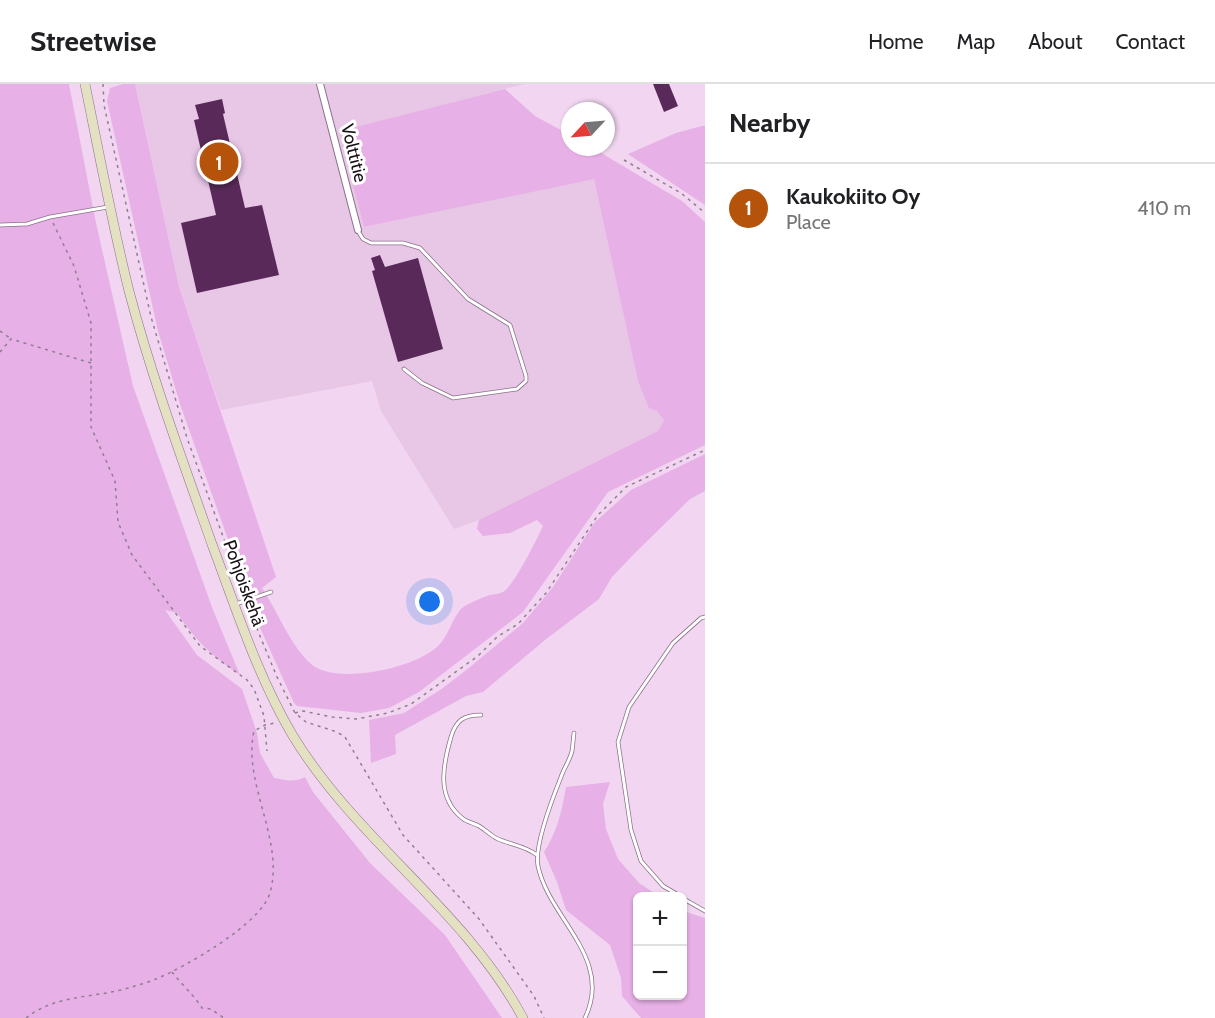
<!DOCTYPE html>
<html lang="en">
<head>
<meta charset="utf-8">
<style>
	:root { --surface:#fff; --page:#f2f2f2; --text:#202124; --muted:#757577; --line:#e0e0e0; --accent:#b45309 }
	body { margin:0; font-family:Cabin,sans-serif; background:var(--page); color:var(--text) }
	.controls { position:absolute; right:18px; bottom:18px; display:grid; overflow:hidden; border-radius:9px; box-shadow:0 2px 4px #0004 }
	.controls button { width:54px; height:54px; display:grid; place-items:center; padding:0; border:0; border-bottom:2px solid var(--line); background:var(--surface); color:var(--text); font:30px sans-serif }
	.compass { position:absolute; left:561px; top:18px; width:54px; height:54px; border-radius:50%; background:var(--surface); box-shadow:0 2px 4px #0004; rotate:244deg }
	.you { position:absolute; left:430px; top:518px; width:21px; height:21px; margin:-15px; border:4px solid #fff; border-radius:50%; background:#1a73e8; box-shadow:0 0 0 9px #1a73e833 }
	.badge { display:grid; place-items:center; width:39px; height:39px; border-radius:50%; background:var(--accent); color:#fff; font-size:20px; font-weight:700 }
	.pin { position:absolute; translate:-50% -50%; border:3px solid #fff; box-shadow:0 2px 6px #0006 }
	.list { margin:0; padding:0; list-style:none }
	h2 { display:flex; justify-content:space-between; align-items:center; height:78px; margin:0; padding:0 24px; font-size:26px }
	h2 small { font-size:20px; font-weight:400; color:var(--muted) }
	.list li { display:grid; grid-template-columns:39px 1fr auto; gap:18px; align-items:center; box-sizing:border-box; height:90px; padding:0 24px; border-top:2px solid var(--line) }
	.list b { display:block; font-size:22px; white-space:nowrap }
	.list p { margin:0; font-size:20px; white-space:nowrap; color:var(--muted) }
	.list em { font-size:20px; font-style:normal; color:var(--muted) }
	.map { position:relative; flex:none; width:705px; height:934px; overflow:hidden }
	header { display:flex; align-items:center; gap:36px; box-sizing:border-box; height:84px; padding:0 30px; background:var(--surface); border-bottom:2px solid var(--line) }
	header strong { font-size:28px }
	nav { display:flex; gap:33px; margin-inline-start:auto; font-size:21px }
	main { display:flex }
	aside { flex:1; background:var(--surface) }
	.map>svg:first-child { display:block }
	.built { fill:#e7c6e6 }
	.green { fill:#e7b0e6 }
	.building { fill:#592a59 }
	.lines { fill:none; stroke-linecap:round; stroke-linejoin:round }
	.service-casing { stroke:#8a7289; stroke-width:4.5 }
	.minor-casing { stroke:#8a7289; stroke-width:8 }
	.secondary-casing { stroke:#8a7289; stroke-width:10 }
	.path { stroke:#907d8f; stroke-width:1.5; stroke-dasharray:3 4.5; stroke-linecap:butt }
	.service { stroke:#fff; stroke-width:3 }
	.minor { stroke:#fff; stroke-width:6 }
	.secondary { stroke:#e4e1c2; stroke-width:9 }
	.labels { text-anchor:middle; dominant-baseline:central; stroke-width:6; stroke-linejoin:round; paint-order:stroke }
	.street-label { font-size:18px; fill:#180f17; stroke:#fff }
</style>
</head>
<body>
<header>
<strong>Streetwise</strong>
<nav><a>Home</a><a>Map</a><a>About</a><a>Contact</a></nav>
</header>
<main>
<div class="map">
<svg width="705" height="934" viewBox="0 0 705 934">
	<rect width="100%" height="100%" fill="#f2d6f1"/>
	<path class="built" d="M135,0H525L339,47L365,143L594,94L638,297L664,336L658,347L479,436L454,445L381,327L372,297L221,326L179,203Z"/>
	<g class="green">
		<path d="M0,0H69L96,139L133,302L213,526L240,591C211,571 197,558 177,529L165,526L197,571L242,605L257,649L260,669L274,694C286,696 293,699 305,693L313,708L370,779L445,851L502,934H0Z"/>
		<path d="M123,0H135L179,203L276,493L262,504C278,528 290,561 311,580C336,602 419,584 440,560C449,550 452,535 461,525C467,519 482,514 490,511C494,510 499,510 503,508C514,502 537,455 543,442L537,436L510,449L483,452L477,445L479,436L658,347L664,336L657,327L649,324L638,297L594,95L364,143L339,47L505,5L535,32L570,51V63H591L682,117L705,138V361L608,408L523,528L419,608L389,624L361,629L297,622L294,619L257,537L181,323L158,247L107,17L110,4Z"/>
		<path d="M702,42H705V121L628,70L676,49Z"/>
		<path d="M705,370V407L690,415L634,470L612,493L599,515L545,556L483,608L466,612L395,651L396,670L371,679L369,636L404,629L443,604L470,583L523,539L553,503L595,438L631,406Z"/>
		<path d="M610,698L603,720L606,745L618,775L639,799L659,812H638V912H682L683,827L705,834V934H641L622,912L621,894L610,861L566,826L557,798L544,768C557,748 562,727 566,703Z"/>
	</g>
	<g class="building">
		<path d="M653,0H669L678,22L664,28Z"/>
		<path d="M222,15L225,29L223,30L245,124L262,121L279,191L197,209L181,139L216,131L194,36L199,35L195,21Z"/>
		<path d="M380,171L385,183L418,174L443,265L398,278L372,187L375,186L371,174Z"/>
	</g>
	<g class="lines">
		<g class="service-casing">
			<g id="service">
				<path d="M0,141L27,140L50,133L108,123"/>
				<path d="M358,147L363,155L371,159H403L420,164L468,215L510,241L526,292V297L517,305L453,314L422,299L404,285"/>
				<path d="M236,520L271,508"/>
				<path d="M481,631C464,631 456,636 451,653C443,681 436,713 462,734C467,738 473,739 479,742C486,746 491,752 498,755C512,761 525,762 537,771"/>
				<path d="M574,649C573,655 573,662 572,667C570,676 564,684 561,693C553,713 534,762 538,782C549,835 614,874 585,934"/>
				<path d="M680,812L663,802L641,777L631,746L618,658L629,623L673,559L701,534L705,533"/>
				<path d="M682,814L705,827"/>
			</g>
		</g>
		<g class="minor-casing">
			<path id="minor" d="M320,0L358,146"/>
		</g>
		<g class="secondary-casing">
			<path id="secondary" d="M85,0C99,69 112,139 129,207C152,294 183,378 213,463C237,527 258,593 293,652C357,757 465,826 523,934"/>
		</g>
		<g class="path">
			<path d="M103,0L104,21L151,233L187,354L244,510"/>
			<path d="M624,76L681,109L705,129"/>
			<path d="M53,139L74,182L91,239V343L115,397L118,438L132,471L200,562L247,596L254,605L264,632L267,667"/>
			<path d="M0,247L10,254"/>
			<path d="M0,268L11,255L91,279"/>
			<path d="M248,523L277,593L295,629L306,638L337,648L345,653L403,751L479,835L534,912L544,934"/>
			<path d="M295,629L303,627L332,633L356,635L388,629L411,620L478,572L497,553L518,540L546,509L598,431L626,403L705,366"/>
			<path d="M172,888C181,900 193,910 202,924L211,925L224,934"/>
			<path d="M26,934C55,911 91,914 125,905C135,902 146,899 156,895C185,883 261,840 270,809C285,756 242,699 254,647L265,641L275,639"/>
		</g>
		<use href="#service" class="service"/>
		<use href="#minor" class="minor"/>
		<use href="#secondary" class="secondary"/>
	</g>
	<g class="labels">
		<g class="street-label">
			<text transform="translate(354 69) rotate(76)">Volttitie</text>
			<text transform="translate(244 499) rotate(70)">Pohjoiskehä</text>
		</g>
	</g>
</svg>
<div class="controls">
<button>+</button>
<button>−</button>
</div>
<svg class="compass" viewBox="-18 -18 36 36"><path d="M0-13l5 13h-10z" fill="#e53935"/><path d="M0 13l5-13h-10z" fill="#757577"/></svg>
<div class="you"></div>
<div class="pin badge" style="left:219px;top:78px">1</div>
</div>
<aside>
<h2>Nearby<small></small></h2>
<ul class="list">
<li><span class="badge">1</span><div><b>Kaukokiito Oy</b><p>Place</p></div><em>410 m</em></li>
</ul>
</aside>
</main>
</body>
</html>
